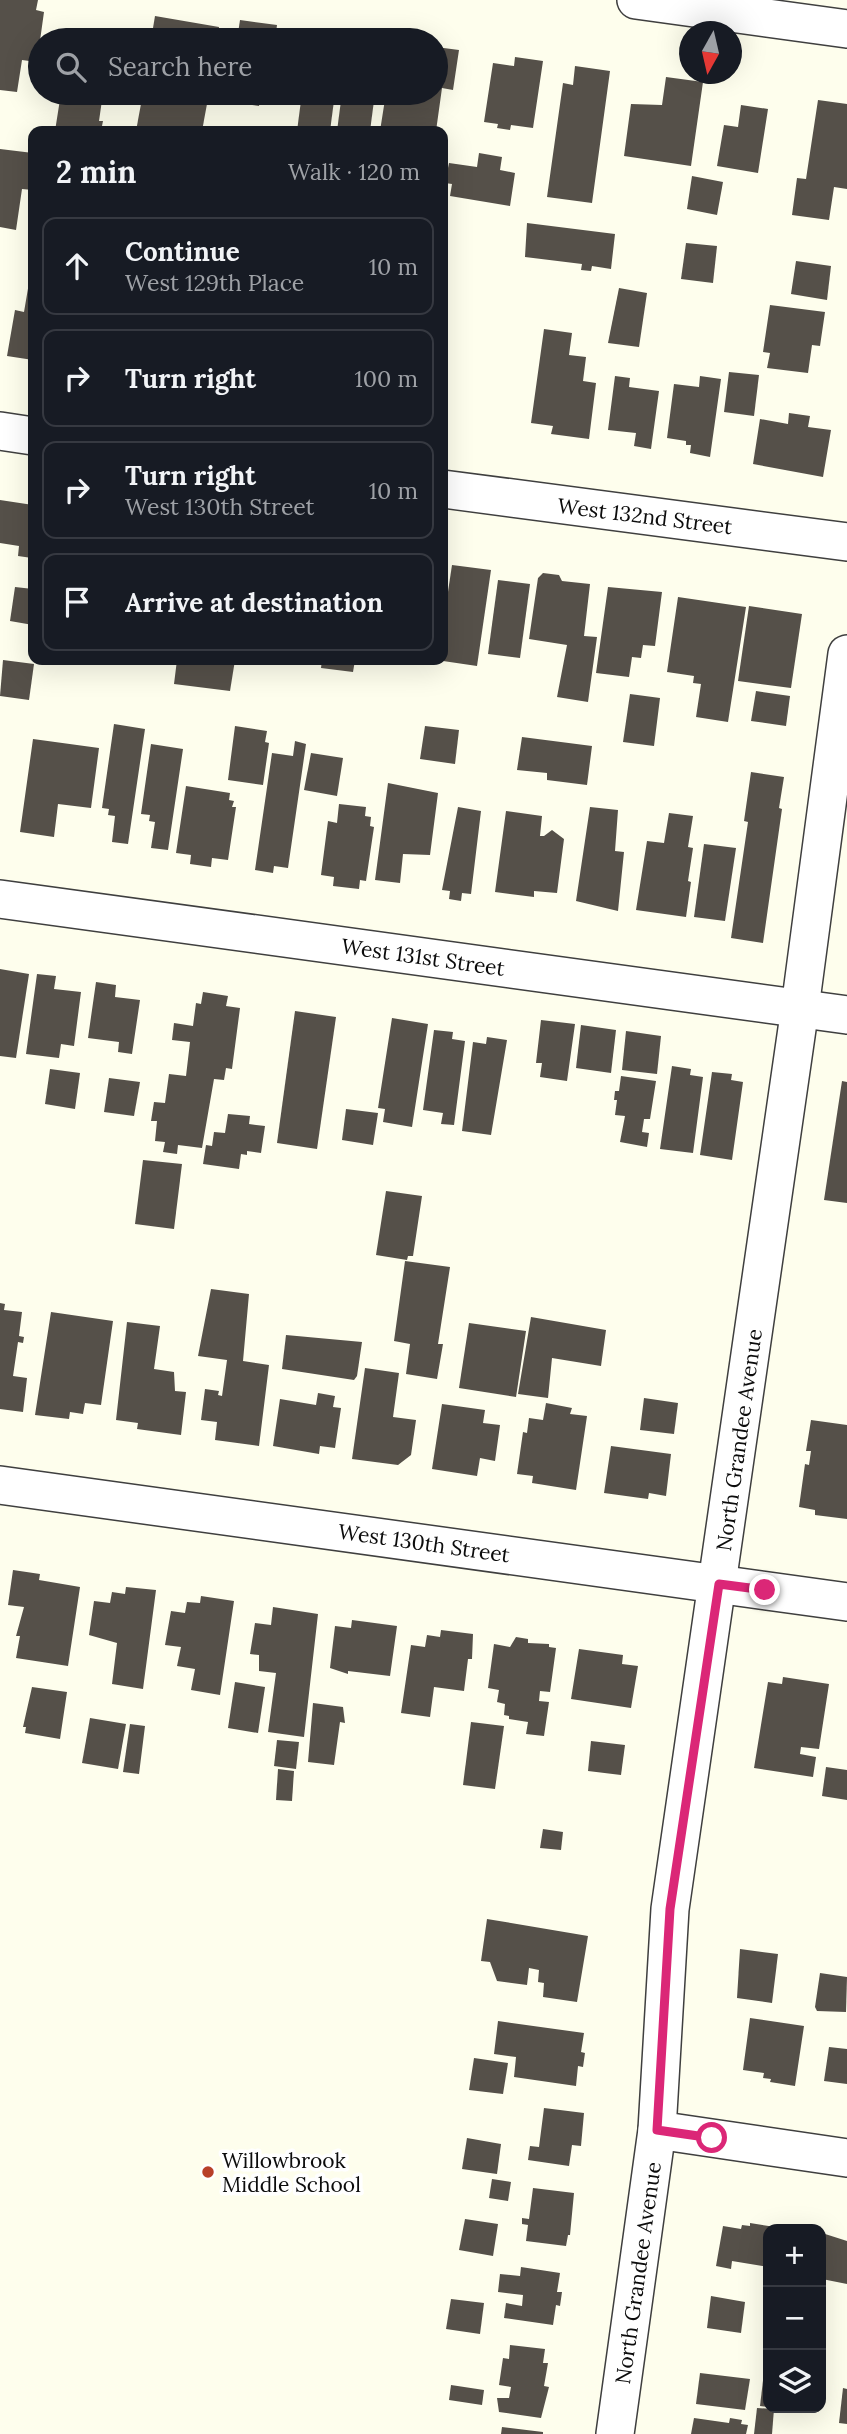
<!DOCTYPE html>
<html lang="en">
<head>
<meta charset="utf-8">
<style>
	:root { --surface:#171b24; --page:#20242c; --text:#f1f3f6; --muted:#9ea1a6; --line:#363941 }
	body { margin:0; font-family:Lora,serif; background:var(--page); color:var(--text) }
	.controls { position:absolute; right:21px; bottom:21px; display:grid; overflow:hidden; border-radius:14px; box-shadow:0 7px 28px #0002 }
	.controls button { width:63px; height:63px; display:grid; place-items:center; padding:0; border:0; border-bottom:2px solid var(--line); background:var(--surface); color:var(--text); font:35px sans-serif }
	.compass { position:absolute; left:679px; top:21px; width:63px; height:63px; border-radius:50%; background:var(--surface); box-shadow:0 7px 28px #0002; rotate:188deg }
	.stop { position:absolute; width:21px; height:21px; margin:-16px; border:5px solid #db2777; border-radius:50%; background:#fff }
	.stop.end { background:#db2777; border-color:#fff; box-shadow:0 2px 7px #0008 }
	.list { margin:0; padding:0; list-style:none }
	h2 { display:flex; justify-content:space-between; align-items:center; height:91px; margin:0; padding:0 28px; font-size:30px }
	h2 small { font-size:23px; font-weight:400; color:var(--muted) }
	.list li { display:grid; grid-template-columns:46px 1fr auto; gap:21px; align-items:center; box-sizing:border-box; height:98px; margin:0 14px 14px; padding:0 14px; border:2px solid var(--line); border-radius:14px }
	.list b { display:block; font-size:26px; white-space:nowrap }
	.list p { margin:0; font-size:23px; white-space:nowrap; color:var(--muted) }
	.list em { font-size:23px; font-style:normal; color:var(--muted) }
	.icon { flex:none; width:38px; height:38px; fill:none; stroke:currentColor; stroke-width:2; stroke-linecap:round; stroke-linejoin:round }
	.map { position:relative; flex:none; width:847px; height:2434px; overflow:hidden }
	.search { position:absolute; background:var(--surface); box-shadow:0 7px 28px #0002; left:28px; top:28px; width:420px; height:77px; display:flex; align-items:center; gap:18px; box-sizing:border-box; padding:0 24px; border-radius:38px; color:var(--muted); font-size:26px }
	.panel { position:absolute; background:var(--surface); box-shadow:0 7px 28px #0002; left:28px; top:126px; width:420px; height:539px; border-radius:14px }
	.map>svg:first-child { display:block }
	.building { fill:#555049 }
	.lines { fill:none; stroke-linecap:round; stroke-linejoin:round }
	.minor-casing { stroke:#3f3f3f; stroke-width:40 }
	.minor { stroke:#fff; stroke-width:37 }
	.route { stroke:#db2777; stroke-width:9 }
	.poi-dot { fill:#b84029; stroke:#fff; stroke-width:2.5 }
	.labels { text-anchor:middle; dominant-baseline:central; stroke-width:7; stroke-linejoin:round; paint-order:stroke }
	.street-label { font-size:21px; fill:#0c0c0c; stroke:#fff }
	.poi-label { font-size:21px; fill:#0c0c0c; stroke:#fff; text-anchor:start }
</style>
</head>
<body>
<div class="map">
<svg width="847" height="2434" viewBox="0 0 847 2434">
	<rect width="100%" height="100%" fill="#fefeed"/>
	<g class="building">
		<path d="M0,0H38L36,10L44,12L37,62L22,60L17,92L0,90Z"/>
		<path d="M155,16L219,27L217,40H151Z"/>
		<path d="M240,20L277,25L275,40H237Z"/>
		<path d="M311,30L342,34V40H309Z"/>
		<path d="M436,47L459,50L453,90L442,88L436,131H380L386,93H436Z"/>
		<path d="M515,57L543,61L533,128L511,125L510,130L497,128L498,124L484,122L493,63L514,66Z"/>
		<path d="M575,66L610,71L592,203L547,197L563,83L573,85Z"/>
		<path d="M666,77L703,82L691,166L624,156L631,104L662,105Z"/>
		<path d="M61,93H103L99,121H103L101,131H55Z"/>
		<path d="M143,93H209L202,131H136Z"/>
		<path d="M223,93H261L259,106L222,101Z"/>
		<path d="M302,93H335L330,131H297Z"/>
		<path d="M342,93H375L370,131H337Z"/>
		<path d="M818,100L847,104V189L834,187L829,220L792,215L797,178L806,179Z"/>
		<path d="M741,105L768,109L758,173L717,166L724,125L738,127Z"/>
		<path d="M0,149L33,153V190L22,189L16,230L0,227Z"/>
		<path d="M479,153L502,157L500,170L515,173L510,206L450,196L452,184L445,183L449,163L477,167Z"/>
		<path d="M692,176L723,182L717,215L687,209Z"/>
		<path d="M527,223L615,234L611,269L592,266L591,271L581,270L582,264L525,257Z"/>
		<path d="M686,243L717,246L713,283L681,279Z"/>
		<path d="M796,261L831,266L827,300L791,294Z"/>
		<path d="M32,265H33V360L7,356L15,310L24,312Z"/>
		<path d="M619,288L647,293L639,347L608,343Z"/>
		<path d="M770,305L825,312L820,346L812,345L808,373L767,368L770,353L763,352Z"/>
		<path d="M544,329L572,333L569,355L586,357L583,381L596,383L589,439L551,434L553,426L531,423Z"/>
		<path d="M729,372L759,375L754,416L724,412Z"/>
		<path d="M615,376L630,378L629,387L659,391L651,449L634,446L636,433L608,430Z"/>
		<path d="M700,376L721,379L710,457L690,453L691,445H686V441L667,438L674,384L699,387Z"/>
		<path d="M789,413L810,416L808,427L831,430L823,477L753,464L760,419L788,424Z"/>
		<path d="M0,500L33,505L32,558L18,556L19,546L0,543Z"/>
		<path d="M452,565L491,570L477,666L443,661V625Z"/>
		<path d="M543,573L559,575L562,581L590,584L584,636L597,637L588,702L557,697L567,645L529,639L538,578Z"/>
		<path d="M498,580L530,584L520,658L488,654Z"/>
		<path d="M15,587L33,589V625L10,621Z"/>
		<path d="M608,587L662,592L655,646L643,645L641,658L632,657L629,677L596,673Z"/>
		<path d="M678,597L746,607L728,722L696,717L701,684L693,683L694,676L667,672Z"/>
		<path d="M749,606L802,614L791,688L738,681Z"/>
		<path d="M3,660L34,664L29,700L0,696Z"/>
		<path d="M177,660H235L230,691L174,684Z"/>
		<path d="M322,660H355L353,672L321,668Z"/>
		<path d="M756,691L790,696L786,726L751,721Z"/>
		<path d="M630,694L660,698L654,746L623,742Z"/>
		<path d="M114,724L145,729L128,844L112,842L115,816L108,815L109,809L102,808Z"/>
		<path d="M235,726L267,731L265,742L269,743L263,785L228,780Z"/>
		<path d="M425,726L459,730L455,764L420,759Z"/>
		<path d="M522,737L592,746L587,785L547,780V773L517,770Z"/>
		<path d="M33,739L99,748L91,808L58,804L54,837L20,832Z"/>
		<path d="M295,741L306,744L288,868L274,866L273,873L255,870L272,753L293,756Z"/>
		<path d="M151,744L183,749L168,850L151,848L155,822L149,821L150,815L141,814Z"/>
		<path d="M311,753L343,758L337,796L304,790Z"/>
		<path d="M751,772L784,777L779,808L782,809L763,943L731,938L748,822L744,821Z"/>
		<path d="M388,783L438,793L430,855L403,854L400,883L375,880Z"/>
		<path d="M186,786L230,793L229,800L234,801L232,807H236L228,860L212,858L211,867L190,864L191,855L176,853Z"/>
		<path d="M339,804L366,807L365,816L371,817L370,826L374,827L366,881L360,880L359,889L333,886L334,877L321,875L328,821L337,823Z"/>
		<path d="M458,807L481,811L471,894L462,893L461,901L449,899L450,891L442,890Z"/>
		<path d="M590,807L618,810L615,851L624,852L618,911L576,901Z"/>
		<path d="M506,811L542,816L540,836H544L552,830L564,839L557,893L534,891V897L495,892Z"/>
		<path d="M669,813L693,816L688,847L693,848L688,881L691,882L686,917L636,910L647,841L664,843Z"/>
		<path d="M704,844L736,848L725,921L694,917Z"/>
		<path d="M0,969L29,974L16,1058L0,1056Z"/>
		<path d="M37,974L56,976L54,989L81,992L74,1046L61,1044L59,1058L26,1054Z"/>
		<path d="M96,982L116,985L115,997L140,1000L132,1054L118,1052L119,1042L88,1038Z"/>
		<path d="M203,992L228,996L226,1006L240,1008L232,1069L226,1068L224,1080L214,1079L202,1148L178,1145L177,1154L163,1152L165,1142L155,1141L157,1121H151L154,1102L165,1103L169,1074L186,1076L190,1042L172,1040L174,1023L193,1026L196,1003L201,1004Z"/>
		<path d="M295,1011L336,1017L317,1149L277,1143Z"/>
		<path d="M392,1018L428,1024L412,1127L383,1122L385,1109L378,1108Z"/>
		<path d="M541,1020L575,1024L567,1081L540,1077L542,1063H536Z"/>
		<path d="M581,1025L616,1030L611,1073L576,1068Z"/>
		<path d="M434,1030L453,1032L452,1039L465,1041L454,1125L441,1124L443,1113L423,1110Z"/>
		<path d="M626,1031L661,1036L657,1074L622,1070Z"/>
		<path d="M487,1037L507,1040L491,1135L462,1131L473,1042L486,1044Z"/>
		<path d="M672,1066L691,1069L690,1075L703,1077L693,1153L660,1149Z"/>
		<path d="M50,1069L80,1073L75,1109L45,1104Z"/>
		<path d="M712,1072L732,1074L731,1080L743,1082L732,1160L700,1155Z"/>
		<path d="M621,1076L656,1081L650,1119H644L642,1132L649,1133L647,1147L620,1142L625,1116L615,1115L617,1100H614L615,1091H619Z"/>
		<path d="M109,1078L140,1082L134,1116L104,1112Z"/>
		<path d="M842,1081L847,1082V1203L824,1200Z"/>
		<path d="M346,1109L378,1113L373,1145L342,1140Z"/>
		<path d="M228,1114L250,1116L249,1124L265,1126L261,1153L247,1151V1155L241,1154L239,1169L203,1164L206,1145L212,1146L214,1132L225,1133Z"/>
		<path d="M143,1160L182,1164L174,1229L135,1224Z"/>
		<path d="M386,1191L422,1196L413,1256H408L407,1260L376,1255Z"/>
		<path d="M405,1261L450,1267L438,1344H443L437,1379L406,1374L410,1344L394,1341Z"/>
		<path d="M211,1289L249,1294L243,1361L269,1365L259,1446L215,1440L217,1422L201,1420L205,1389L219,1391L218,1395L222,1396L227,1360L198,1356Z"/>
		<path d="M0,1303L5,1304L4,1310L22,1312L19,1336L24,1337L23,1343L18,1342L13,1376L27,1378L23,1412L0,1409Z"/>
		<path d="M51,1312L113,1321L101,1405L85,1403L83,1414L70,1412L69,1419L35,1415Z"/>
		<path d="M531,1317L606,1330L601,1366L552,1358L548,1398L518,1394Z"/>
		<path d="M127,1322L160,1326L154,1369L174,1372L175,1391L186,1392L181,1435L137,1429L138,1423L116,1420Z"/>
		<path d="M469,1323L526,1331L516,1397L459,1388Z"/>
		<path d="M286,1335L362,1342L357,1376L354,1380L282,1369Z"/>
		<path d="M365,1368L399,1373L393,1417L416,1420L411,1455L398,1465L352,1459Z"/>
		<path d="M318,1393L335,1396L333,1407L341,1408L335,1448L320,1446L319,1454L273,1446L280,1399L316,1405Z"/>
		<path d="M644,1398L678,1403L674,1434L640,1430Z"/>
		<path d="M546,1403L572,1408L570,1414L587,1416L576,1490L532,1483L533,1476L517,1474L523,1432L527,1433L529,1418L543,1420Z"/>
		<path d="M442,1404L485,1410L483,1423L500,1425L495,1461L480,1458L477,1476L432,1469Z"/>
		<path d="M811,1420L847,1425V1519L815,1515V1510L799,1507L805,1464L809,1465L811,1451H806Z"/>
		<path d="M611,1446L671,1454L666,1496L649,1493L648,1499L604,1493Z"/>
		<path d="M13,1570L40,1574L39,1580L80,1587L68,1666L16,1658L20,1636H16L24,1607L8,1605Z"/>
		<path d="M126,1587L156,1590L143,1689L112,1684L117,1643L89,1635L94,1601L110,1603L112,1592L125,1594Z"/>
		<path d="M201,1596L234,1601L220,1695L191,1690L195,1669L177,1666L181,1647L165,1645L171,1611L185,1613L187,1602L200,1603Z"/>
		<path d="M273,1607L318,1614L304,1737L268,1732L276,1673L259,1671V1655L250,1654L255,1623L271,1625Z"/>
		<path d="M352,1620L397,1626L390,1676L348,1671V1674L330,1668L335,1626L351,1628Z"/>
		<path d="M441,1630L473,1634L472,1659H468L464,1691L434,1687L430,1717L401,1713L411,1645L425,1647L427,1635L440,1637Z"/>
		<path d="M516,1637L528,1639V1643L549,1644V1647L556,1648L550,1692L540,1691L539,1701L549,1702L544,1736L526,1734L528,1722L509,1719V1716L504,1715L505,1704L497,1702L499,1690L488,1688L494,1644L510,1647Z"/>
		<path d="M579,1649L623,1655L622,1664L638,1666L631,1708L571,1699Z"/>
		<path d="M783,1677L829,1684L819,1749L801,1747L800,1754L816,1757L813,1777L754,1768L768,1682L782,1684Z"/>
		<path d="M235,1682L265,1687L258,1733L228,1728Z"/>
		<path d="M32,1687L67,1692L60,1739L25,1733L26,1727H23Z"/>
		<path d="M313,1703L343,1707L345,1723L340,1722L334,1765L308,1762Z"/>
		<path d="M90,1718L126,1724L118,1769L82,1763Z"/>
		<path d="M471,1722L504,1726L495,1789L463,1785Z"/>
		<path d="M130,1724L145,1726L139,1774L123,1772Z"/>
		<path d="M277,1740L299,1742L296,1769L274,1766Z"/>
		<path d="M591,1741L625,1745L621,1775L588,1771Z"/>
		<path d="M826,1767L847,1770V1800L822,1796Z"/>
		<path d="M278,1769L294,1771L292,1801L276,1800Z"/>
		<path d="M543,1829L563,1832L561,1850L540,1848Z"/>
		<path d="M487,1919L588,1936L577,2002L543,1997L544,1983L538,1982L539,1970L529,1968L527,1985L497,1981L490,1962L481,1961Z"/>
		<path d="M740,1949L778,1954L772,2003L737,1998Z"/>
		<path d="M820,1973L847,1977L846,2012L817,2011L815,2007Z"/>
		<path d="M750,2018L804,2026L795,2086L770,2082L771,2079L763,2078L764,2073L743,2070Z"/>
		<path d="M498,2021L584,2033L581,2052L585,2053L583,2067L578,2066L576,2086L514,2077L516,2057L494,2054Z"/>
		<path d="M829,2047L847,2049V2084L824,2081Z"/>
		<path d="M474,2058L508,2063L503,2094L469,2090Z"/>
		<path d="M544,2108L584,2113L581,2146L572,2145L569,2166L528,2160L530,2146L539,2147Z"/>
		<path d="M467,2138L501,2144L497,2174L462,2169Z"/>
		<path d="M492,2179L511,2182L508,2201L489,2198Z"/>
		<path d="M533,2188L574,2193L570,2235H568L566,2246L526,2241L528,2225L522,2224V2218L529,2219Z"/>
		<path d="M465,2219L498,2224L493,2256L459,2250Z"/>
		<path d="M750,2223L775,2227L768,2229V2267L732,2261L731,2269L716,2266L723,2226L741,2229L742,2225L750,2226Z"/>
		<path d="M822,2233L847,2241V2284L822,2279Z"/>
		<path d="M521,2267L560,2273L557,2292H562L560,2306L556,2305L553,2325L504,2318L506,2303L522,2306L523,2295L498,2292L500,2274L520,2276Z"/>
		<path d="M711,2296L745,2302L741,2333L707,2328Z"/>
		<path d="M451,2299L484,2303L480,2334L446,2329Z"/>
		<path d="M510,2345L545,2349L543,2363H548L544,2386L549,2387L541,2418L499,2412L497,2398H509L511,2387L499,2385L503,2358L509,2359Z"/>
		<path d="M764,2372L768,2373V2407L760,2406Z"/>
		<path d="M700,2373L750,2379L745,2410L696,2404Z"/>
		<path d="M451,2385L484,2390L482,2405L449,2400Z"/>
		<path d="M843,2388L847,2389V2424L839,2423Z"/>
		<path d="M757,2408L774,2409L772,2434H754Z"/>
		<path d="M694,2418L729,2423L730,2418L742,2420L741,2424L748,2425L746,2434H691Z"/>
		<path d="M502,2427L543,2432V2434H501Z"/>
	</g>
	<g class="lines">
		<g class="minor-casing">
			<g id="minor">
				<path d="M636,0L847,29"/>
				<path d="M0,431L33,436"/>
				<path d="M443,489L847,542"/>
				<path d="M0,899L847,1015"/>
				<path d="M0,1485L847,1602"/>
				<path d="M657,2130L847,2158"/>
				<path d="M615,2434L657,2130L670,1909L800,1008L847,654"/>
			</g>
		</g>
		<use href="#minor" class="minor"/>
	</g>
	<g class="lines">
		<path class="route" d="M712,2138L657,2130L670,1909L719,1584L765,1590"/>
	</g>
	<circle class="poi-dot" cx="208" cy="2172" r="7"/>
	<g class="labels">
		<g class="street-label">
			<text transform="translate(645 516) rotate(7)">West 132nd Street</text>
			<text transform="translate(423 957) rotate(8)">West 131st Street</text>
			<text transform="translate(739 1440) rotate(-82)">North Grandee Avenue</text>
			<text transform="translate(424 1543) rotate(8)">West 130th Street</text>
			<text transform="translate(638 2273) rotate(-82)">North Grandee Avenue</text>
		</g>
		<g class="poi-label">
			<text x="222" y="2160">Willowbrook<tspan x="222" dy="24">Middle School</tspan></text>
		</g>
	</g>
</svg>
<div class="controls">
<button>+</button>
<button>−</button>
<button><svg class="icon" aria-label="layers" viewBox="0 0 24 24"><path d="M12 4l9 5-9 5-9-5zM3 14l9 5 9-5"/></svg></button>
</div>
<svg class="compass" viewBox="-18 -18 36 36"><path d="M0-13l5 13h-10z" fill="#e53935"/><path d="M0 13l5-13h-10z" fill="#9ea1a6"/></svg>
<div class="stop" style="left:712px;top:2138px"></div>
<div class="stop end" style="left:765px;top:1590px"></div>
<div class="search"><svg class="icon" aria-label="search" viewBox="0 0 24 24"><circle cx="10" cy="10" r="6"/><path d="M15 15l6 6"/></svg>Search here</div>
<section class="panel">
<h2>2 min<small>Walk · 120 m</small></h2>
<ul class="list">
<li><svg class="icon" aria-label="ahead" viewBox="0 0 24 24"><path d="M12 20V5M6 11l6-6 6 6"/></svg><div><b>Continue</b><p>West 129th Place</p></div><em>10 m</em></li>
<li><svg class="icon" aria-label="right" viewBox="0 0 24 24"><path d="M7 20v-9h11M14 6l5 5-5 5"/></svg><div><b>Turn right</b></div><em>100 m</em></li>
<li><svg class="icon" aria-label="right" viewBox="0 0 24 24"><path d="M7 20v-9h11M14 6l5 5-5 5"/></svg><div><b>Turn right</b><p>West 130th Street</p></div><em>10 m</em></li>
<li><svg class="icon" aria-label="arrive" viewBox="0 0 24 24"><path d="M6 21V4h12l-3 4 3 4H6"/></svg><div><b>Arrive at destination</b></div></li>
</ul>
</section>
</div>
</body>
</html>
